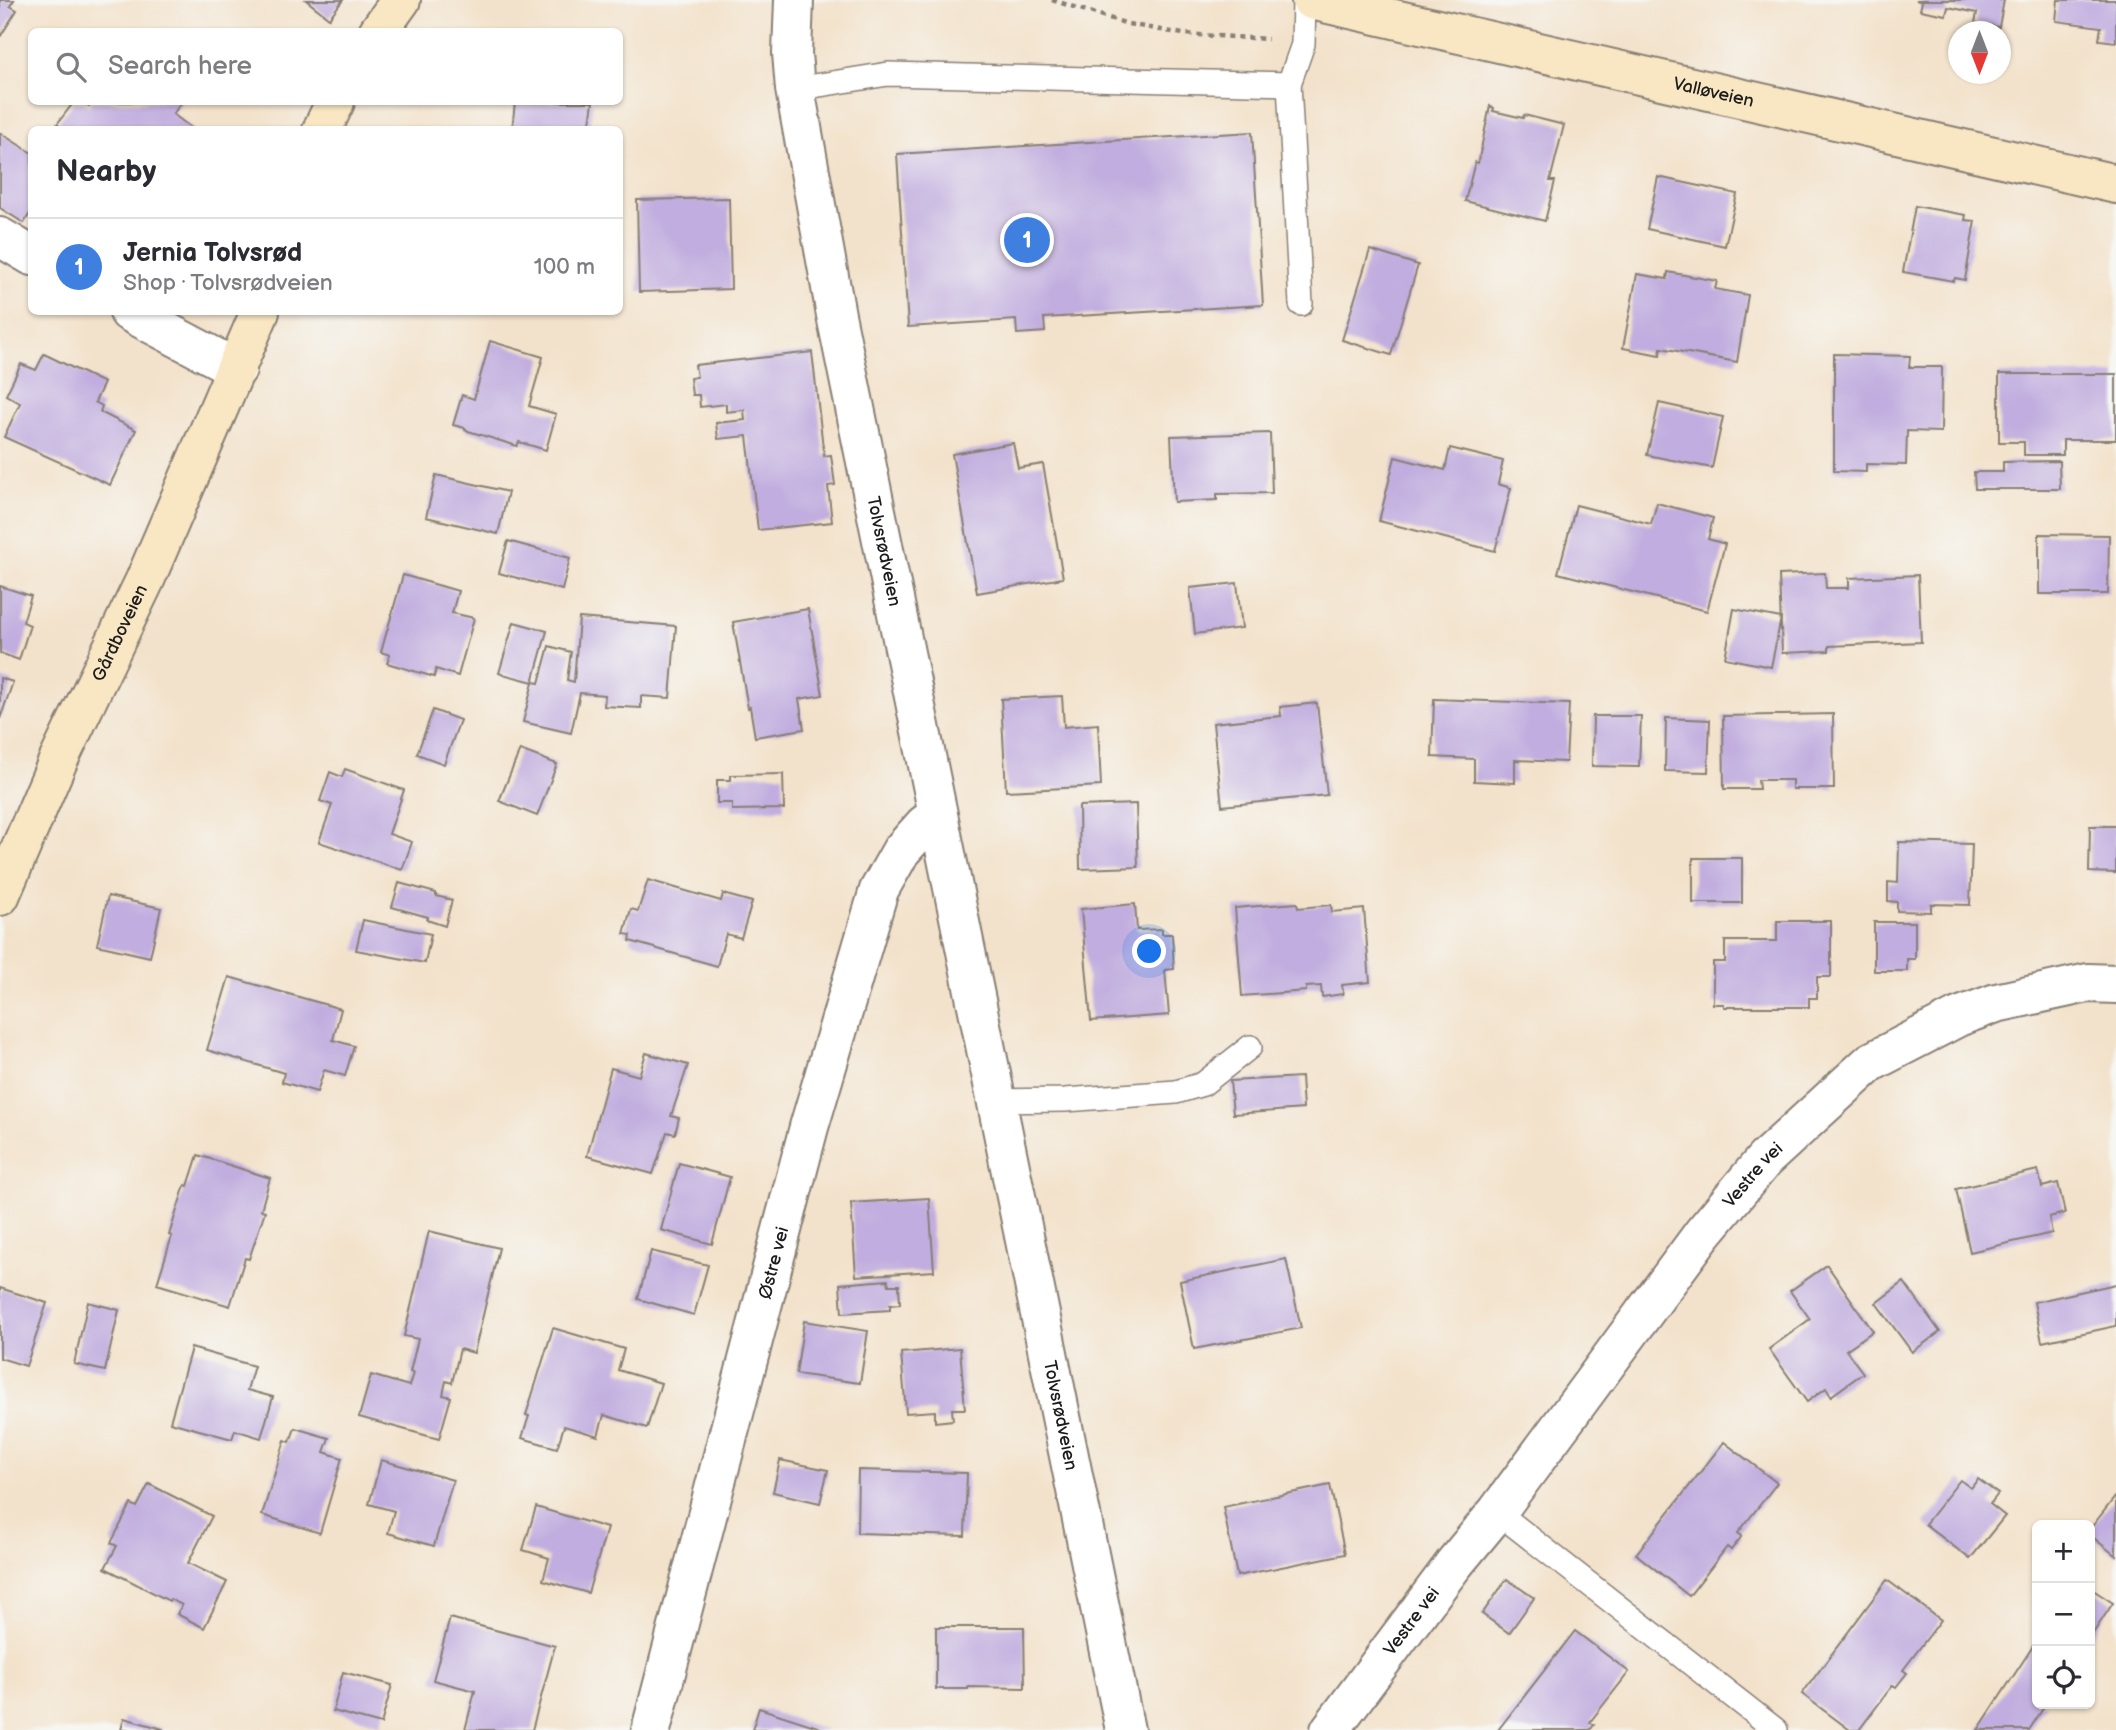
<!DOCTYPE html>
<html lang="en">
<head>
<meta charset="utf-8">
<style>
	:root { --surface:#fff; --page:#f7f7f7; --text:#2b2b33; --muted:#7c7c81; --line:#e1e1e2; --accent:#0f766e }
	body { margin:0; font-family:"Balsamiq Sans",sans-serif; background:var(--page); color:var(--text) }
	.controls { position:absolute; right:21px; bottom:21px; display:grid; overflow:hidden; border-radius:10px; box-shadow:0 2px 5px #0004 }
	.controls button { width:63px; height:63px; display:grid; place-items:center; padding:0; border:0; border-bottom:2px solid var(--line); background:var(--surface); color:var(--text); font:35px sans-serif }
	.compass { position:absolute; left:1948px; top:21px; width:63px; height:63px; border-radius:50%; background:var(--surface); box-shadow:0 2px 5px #0004; rotate:180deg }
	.you { position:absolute; left:1150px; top:952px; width:24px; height:24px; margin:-18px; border:5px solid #fff; border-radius:50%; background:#1a73e8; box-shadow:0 0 0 10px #1a73e833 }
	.badge { display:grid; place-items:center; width:46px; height:46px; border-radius:50%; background:var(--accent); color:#fff; font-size:23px; font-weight:700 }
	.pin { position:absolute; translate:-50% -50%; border:4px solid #fff; box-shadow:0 2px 7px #0006 }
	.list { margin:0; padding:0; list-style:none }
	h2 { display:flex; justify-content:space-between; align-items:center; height:91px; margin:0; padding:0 28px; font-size:30px }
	h2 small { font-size:23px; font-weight:400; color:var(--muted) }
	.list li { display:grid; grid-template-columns:46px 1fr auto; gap:21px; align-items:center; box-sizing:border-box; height:98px; padding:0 28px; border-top:2px solid var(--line) }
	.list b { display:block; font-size:26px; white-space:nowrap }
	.list p { margin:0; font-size:23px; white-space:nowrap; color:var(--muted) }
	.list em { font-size:23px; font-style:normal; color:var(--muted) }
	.icon { flex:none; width:38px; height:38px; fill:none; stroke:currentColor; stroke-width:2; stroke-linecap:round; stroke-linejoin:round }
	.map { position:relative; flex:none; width:2116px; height:1730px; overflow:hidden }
	.search { position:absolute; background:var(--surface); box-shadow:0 2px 5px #0004; left:28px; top:28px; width:595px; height:77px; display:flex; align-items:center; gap:18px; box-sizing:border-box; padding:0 24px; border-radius:10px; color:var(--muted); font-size:26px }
	.panel { position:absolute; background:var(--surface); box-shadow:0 2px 5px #0004; left:28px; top:126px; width:595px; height:189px; border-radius:10px }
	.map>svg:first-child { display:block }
	.building { fill:#c1addf }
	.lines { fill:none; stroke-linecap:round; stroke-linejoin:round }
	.lane-casing { stroke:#887f74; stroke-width:26 }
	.street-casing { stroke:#887f74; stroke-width:42 }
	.secondary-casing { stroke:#887f74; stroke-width:42 }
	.path { stroke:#887f74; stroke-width:4.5; stroke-dasharray:5 5; stroke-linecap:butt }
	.lane { stroke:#fff; stroke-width:23 }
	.street { stroke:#fff; stroke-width:38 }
	.secondary { stroke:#f9e7c3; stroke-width:38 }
	.labels { text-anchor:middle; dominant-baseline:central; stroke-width:5; stroke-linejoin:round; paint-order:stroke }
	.street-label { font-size:18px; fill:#1c1c1c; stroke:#f6f6f2 }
</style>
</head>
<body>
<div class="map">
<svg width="2116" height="1730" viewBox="0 0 2116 1730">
	<rect width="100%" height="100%" fill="#f6f6f2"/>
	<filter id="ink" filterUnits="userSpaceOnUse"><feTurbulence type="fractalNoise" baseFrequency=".0143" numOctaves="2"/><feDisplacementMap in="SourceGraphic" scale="14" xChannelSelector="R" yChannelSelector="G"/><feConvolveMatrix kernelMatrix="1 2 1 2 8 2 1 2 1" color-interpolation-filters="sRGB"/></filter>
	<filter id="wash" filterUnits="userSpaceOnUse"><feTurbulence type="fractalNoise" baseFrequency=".00686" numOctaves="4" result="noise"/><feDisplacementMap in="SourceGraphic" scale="28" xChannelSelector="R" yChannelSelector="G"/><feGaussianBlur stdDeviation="1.57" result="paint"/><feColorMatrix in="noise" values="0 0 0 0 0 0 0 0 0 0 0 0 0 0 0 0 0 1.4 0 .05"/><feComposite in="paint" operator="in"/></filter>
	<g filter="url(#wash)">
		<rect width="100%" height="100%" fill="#f3e2cb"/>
		<g id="blocks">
			<g class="building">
				<path d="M0,0H14L10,6L17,10L0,37Z"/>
				<path d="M306,0H343L329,18Z"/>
				<path d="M1916,0H2004L1999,27L1975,23L1977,13L1948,7L1946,15L1920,10L1922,2Z"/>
				<path d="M2058,0H2116V42L2099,40L2101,27L2056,21Z"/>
				<path d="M74,102H83L89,106L92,102H182L173,114L194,130H64L57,124Z"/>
				<path d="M515,102H593L589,130H512Z"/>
				<path d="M1490,106L1494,108L1493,111L1523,118L1524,115L1564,125L1550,181H1555L1545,221L1465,201L1475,162L1478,163Z"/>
				<path d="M1252,132L1263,305L1044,318L1045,332L1017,334L1016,320L908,327L897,154Z"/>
				<path d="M0,133L32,153V210L24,223L0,208Z"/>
				<path d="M1658,177L1737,194L1725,246L1647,229Z"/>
				<path d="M729,198L731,289L639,292L637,200Z"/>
				<path d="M1915,206L1966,215L1965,220L1975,221L1965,280L1955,278L1954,281L1903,272Z"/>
				<path d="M1370,250L1418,265L1391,355L1342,340Z"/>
				<path d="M1668,272L1717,281L1715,289L1748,295L1737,362L1661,348L1660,355L1623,348L1637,274L1667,279Z"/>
				<path d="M490,341L543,357L529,406L556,414L546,450L519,442L517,446L465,430V428L453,425L462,395L474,399Z"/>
				<path d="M812,352L824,456L831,455L835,485L828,486L832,522L758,530L747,436L718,439L716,423L745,420L744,410L726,412V404L700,407L699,395H692L690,378L697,377L695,365Z"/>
				<path d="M44,354L104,383L95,402L102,406L100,412L136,430L110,485L4,437L20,403L6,395L21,364L36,370Z"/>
				<path d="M1834,354L1910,356L1909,367H1942L1941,432L1907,431L1906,465L1866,464V472L1834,471Z"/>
				<path d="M1999,374H2116V440H2063V455H2024V442H1999Z"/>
				<path d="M1659,403L1723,417L1712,468L1647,455Z"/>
				<path d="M1270,433L1272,493L1217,494V500L1174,502L1171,436Z"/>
				<path d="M1013,443L1018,468L1043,464L1063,578L977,593L952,454Z"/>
				<path d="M1450,448L1503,461L1498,484L1511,488L1495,551L1379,521L1395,457L1445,470Z"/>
				<path d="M2059,461L2060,489H1975L1974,472H2003V462Z"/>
				<path d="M436,475L508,492L498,534L426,517Z"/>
				<path d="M1657,503L1713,518L1708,539L1725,544L1707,611L1558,573L1576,505L1651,524Z"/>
				<path d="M2039,534L2109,535L2108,594H2039Z"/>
				<path d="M508,541L570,558L562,590L499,573Z"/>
				<path d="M1825,573L1826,588H1849V578L1918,575L1921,642L1829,646V651L1782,653L1779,575Z"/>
				<path d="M403,575L458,591L452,613L474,618L458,676L436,669L434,677L387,663L390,655L381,652Z"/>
				<path d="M1237,583L1242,628L1195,634L1190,588Z"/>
				<path d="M0,586L31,596L23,622L30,625L19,660L0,653Z"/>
				<path d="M808,609L823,695L799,699L804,729L755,737L750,707L748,708L733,622Z"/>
				<path d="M1734,609L1781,618L1771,667L1725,658Z"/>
				<path d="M579,618L676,626L670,698L641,696V708L604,706L605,695L580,693L571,733L523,722L533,682L539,683L549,646L571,652L567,680L574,682Z"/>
				<path d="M514,622L547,631L533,682L499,673Z"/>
				<path d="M0,678L13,682L0,719Z"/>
				<path d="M1062,696L1064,727L1098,724L1101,786L1006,791L1001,699Z"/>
				<path d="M1434,699L1569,704L1566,762L1515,760V783L1474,781V759L1432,757Z"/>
				<path d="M1317,703L1327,795L1222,806L1213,723L1281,716L1280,707Z"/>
				<path d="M433,710L460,720L444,764L417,754Z"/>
				<path d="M1833,714L1834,789H1792V780H1758L1759,789H1724L1723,716Z"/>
				<path d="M1593,716H1641L1639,767L1592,766Z"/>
				<path d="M1666,718L1710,720L1708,772L1665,771Z"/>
				<path d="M520,750L557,764L537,816L499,801Z"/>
				<path d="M345,769L404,790L389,834L412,842L402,870L319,842L332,805L320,801L330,772L342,777Z"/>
				<path d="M783,774L784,809L732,810V803H717V780H731V775Z"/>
				<path d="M1136,804L1138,867L1080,869L1079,806Z"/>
				<path d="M2090,826H2116V873L2089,872Z"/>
				<path d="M1899,842L1972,844L1970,905L1931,904V912L1897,911V902L1888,901V882L1898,883Z"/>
				<rect x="1693" y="858" width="49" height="45"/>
				<path d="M648,880L721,901L723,894L752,902L741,938L726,934L717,966L630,941L631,935L624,934L631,909L638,911Z"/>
				<path d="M399,883L436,893V896L452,900L445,926L427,920L428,917L392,907Z"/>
				<path d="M108,896L161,908L150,957L97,945Z"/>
				<path d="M1297,903L1298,908L1331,905L1332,912L1364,909L1370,982L1342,985L1343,994L1322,997L1321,986L1306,987V991L1242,996L1235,908Z"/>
				<path d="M1135,904L1137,930L1162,929V934H1172L1174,969L1165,970L1169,1015L1091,1021L1081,909Z"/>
				<path d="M363,920L431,934L425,963L356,950Z"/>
				<path d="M1777,921H1831V977H1817V998H1809V1007H1724V1004H1713V962H1725V941H1777Z"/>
				<path d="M1874,922H1915V959H1907V971H1874Z"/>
				<path d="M229,977L341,1009L333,1040L354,1046L345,1076L324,1070L317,1092L282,1082L284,1073L207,1050Z"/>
				<path d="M646,1053L688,1065L671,1116L679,1118L675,1134L667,1132L653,1174L587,1156L611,1068L639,1076Z"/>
				<path d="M1301,1077L1303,1109L1233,1114L1230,1081Z"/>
				<path d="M198,1155L270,1178L261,1210L265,1211L249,1259L245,1258L230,1306L157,1284L172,1236L169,1235L185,1185L188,1186Z"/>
				<path d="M679,1163L730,1177L712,1244L661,1230Z"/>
				<path d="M2038,1170L2042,1187L2058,1183L2065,1213L2049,1217L2052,1233L1970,1252L1956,1189Z"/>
				<path d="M929,1198L934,1271L856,1276L851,1203Z"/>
				<path d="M429,1231L499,1248L474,1353L460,1349L452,1383L446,1381L443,1395L451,1397L439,1439L359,1417L371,1375L409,1386L413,1373L410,1372L418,1339L404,1336Z"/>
				<path d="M651,1251L708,1265L694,1315L638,1299Z"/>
				<path d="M1286,1259L1301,1328L1194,1349L1180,1281Z"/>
				<path d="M1827,1265L1873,1331L1846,1350L1863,1373L1831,1396L1826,1388L1807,1402L1769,1349L1810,1319L1790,1291Z"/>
				<path d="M888,1280L889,1285H899L900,1304L890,1305V1310L842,1313L840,1284Z"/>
				<path d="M1904,1282L1940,1332L1912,1352L1876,1303Z"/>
				<path d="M2116,1284V1326L2042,1342L2034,1302Z"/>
				<path d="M0,1288L47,1303L26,1366L0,1358Z"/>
				<path d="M88,1302L119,1310L105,1371L74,1364Z"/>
				<path d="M804,1321L868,1331L860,1383L796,1374Z"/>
				<path d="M553,1328L624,1349L618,1370L661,1383L647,1428L604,1415L598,1436L564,1426L557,1448L522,1438L529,1416L526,1415Z"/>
				<path d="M191,1348L254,1366L247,1390L273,1397L261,1438L235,1430L232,1439L170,1422Z"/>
				<path d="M960,1348L965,1409H952L953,1420L935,1422V1411L906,1413L901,1353Z"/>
				<path d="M295,1428L329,1438L324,1452L342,1458L320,1533L262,1515L285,1440L290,1442Z"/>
				<path d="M1724,1442L1777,1483L1738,1533L1742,1536L1731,1550L1727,1547L1689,1596L1636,1554Z"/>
				<path d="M381,1460L453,1480L434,1546L388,1533L394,1511L369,1504Z"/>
				<path d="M780,1460L828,1470L820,1503L773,1492Z"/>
				<path d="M858,1470L967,1473L965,1536L857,1533Z"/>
				<path d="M1978,1479L1998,1494L1990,1504L2005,1516L1970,1559L1925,1524L1960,1480L1971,1488Z"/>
				<path d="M149,1484L212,1516L188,1563L227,1582L204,1628L177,1614L182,1605L170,1599L169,1601L105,1568L117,1546L111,1543L131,1504L137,1507Z"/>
				<path d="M1330,1485L1345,1554L1237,1576L1223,1507Z"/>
				<path d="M2116,1496V1556L2090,1535V1529Z"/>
				<path d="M536,1507L607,1528L588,1593L543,1580L549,1558L523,1550Z"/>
				<path d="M1507,1579L1534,1598L1509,1633L1482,1614Z"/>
				<path d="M1887,1580L1941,1620L1903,1670L1907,1673L1896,1687L1893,1685L1859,1730H1850L1802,1694Z"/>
				<path d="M2090,1588L2113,1603L2090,1638Z"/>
				<path d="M450,1618L555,1646L532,1730H465L475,1691L433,1680Z"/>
				<path d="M936,1627H1024L1025,1688L968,1687V1689H936Z"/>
				<path d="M1575,1631L1629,1672L1590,1722L1594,1725L1590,1730H1498Z"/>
				<path d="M2037,1640V1704H2046L2029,1730H1978Z"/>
				<path d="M343,1672L392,1685L381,1724L333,1711Z"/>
				<path d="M759,1708L824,1729V1730H752Z"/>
				<path d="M124,1718L163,1729V1730H121Z"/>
			</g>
		</g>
	</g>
	<g filter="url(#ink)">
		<use href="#blocks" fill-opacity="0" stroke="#887f74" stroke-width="2"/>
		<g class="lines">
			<g class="lane-casing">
				<g id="lane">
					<path d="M1289,84L1301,304"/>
					<path d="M795,89L888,74L1289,84L1303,44L1304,0"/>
					<path d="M996,1101L1065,1100L1176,1092L1203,1084L1250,1047"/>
					<path d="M1497,1512L1776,1730"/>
				</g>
			</g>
			<g class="street-casing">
				<g id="street">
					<path id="s1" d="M794,0L792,53L795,89L836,315L1125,1730"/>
					<path d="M0,237L32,256"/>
					<path d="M129,312L237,369"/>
					<path id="s2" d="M651,1730L809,1127L879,890L901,851L924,825L937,815"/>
					<path id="s3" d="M1330,1730L1454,1564L1497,1512L1703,1233L1765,1159L1871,1062L1958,1017L1996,1003L2088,983L2116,984"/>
				</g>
			</g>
			<g class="secondary-casing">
				<g id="secondary">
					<path id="s4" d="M1311,0L2116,184"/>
					<path d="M378,32L401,0"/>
					<path d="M322,130L335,102"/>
					<path id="s5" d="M0,896L58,761L145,580L260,312"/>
				</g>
			</g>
			<path class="path" d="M1052,0L1128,24L1183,34L1268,39"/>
			<use href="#lane" class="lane"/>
			<use href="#street" class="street"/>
			<use href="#secondary" class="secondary"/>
		</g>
	</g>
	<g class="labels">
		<g class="street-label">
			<text stroke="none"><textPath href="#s4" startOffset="413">Valløveien</textPath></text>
			<text stroke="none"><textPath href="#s1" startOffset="560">Tolvsrødveien</textPath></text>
			<text stroke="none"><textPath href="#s5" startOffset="289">Gårdboveien</textPath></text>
			<text stroke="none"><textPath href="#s3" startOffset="698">Vestre vei</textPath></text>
			<text stroke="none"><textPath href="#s2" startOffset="483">Østre vei</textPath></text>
			<text stroke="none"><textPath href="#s1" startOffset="1442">Tolvsrødveien</textPath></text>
			<text stroke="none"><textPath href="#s3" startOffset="136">Vestre vei</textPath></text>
		</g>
	</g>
</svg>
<div class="controls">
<button>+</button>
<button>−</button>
<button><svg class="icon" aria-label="locate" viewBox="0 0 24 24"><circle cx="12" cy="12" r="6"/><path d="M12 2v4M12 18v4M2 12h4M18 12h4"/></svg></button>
</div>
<svg class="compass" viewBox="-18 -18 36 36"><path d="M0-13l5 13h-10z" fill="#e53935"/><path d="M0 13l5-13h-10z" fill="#7c7c81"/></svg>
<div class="you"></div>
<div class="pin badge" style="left:1027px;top:240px;background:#3f7fe0">1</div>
<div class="search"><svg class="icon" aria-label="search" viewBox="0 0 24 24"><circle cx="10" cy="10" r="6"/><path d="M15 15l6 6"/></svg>Search here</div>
<section class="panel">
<h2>Nearby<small></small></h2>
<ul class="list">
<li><span class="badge" style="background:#3f7fe0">1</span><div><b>Jernia Tolvsrød</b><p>Shop · Tolvsrødveien</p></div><em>100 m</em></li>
</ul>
</section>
</div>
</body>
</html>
